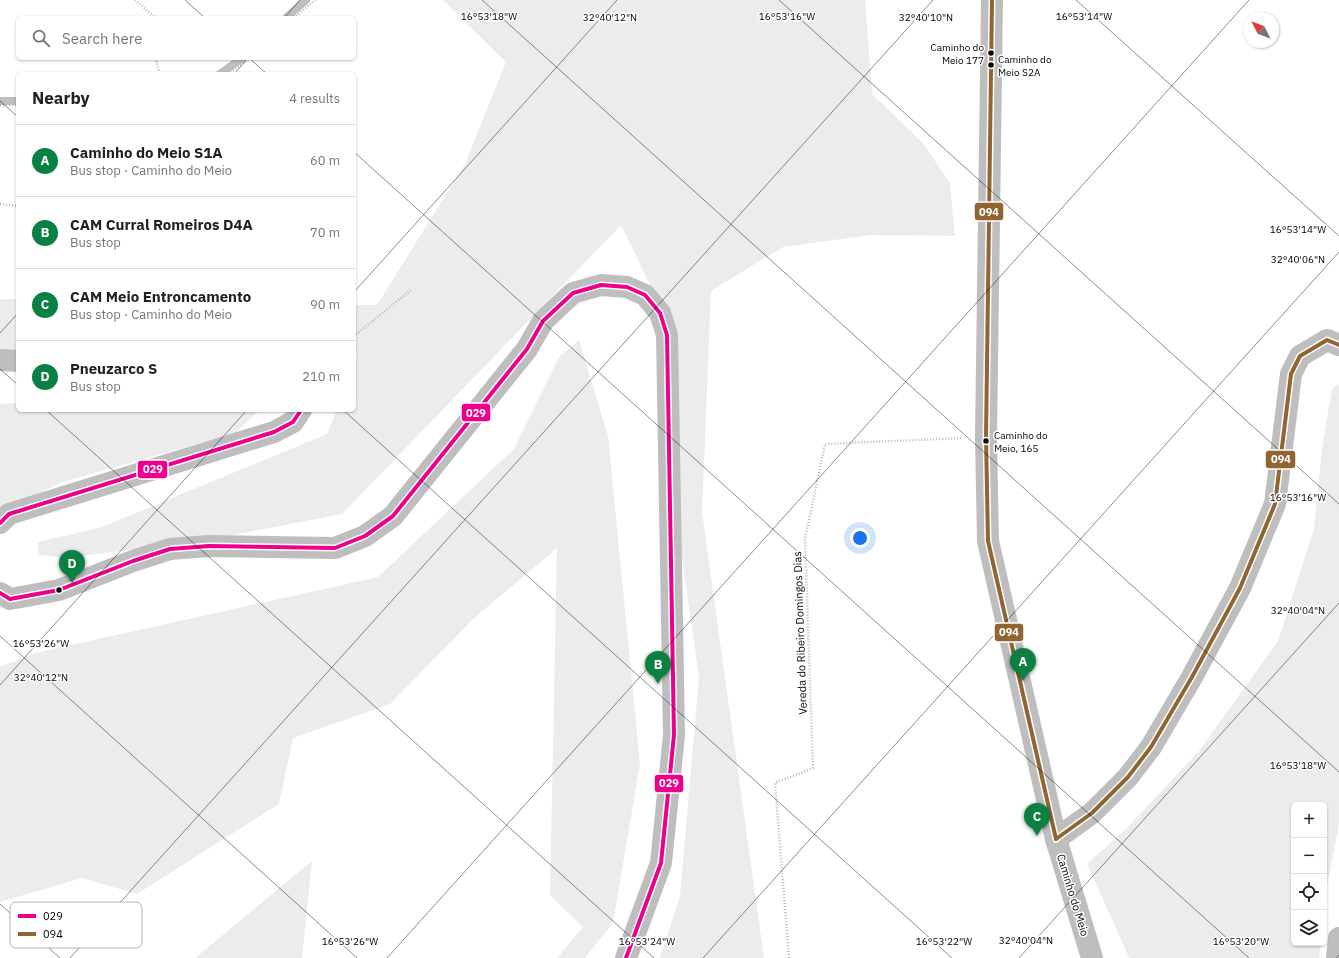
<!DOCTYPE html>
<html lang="en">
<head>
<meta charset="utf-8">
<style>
	:root { --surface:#fff; --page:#f2f2f2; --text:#202124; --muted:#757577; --line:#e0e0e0; --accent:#0b8043 }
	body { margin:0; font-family:"IBM Plex Sans",sans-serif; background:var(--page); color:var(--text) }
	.controls { position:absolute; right:12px; bottom:12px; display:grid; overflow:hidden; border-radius:6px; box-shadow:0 1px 3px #0004 }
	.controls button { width:36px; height:36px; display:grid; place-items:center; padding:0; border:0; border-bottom:1px solid var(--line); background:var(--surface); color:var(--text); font:20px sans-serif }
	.compass { position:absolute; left:1243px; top:12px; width:36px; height:36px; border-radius:50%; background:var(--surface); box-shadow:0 1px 3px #0004; rotate:312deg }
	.you { position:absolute; left:860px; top:538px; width:14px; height:14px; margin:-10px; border:3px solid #fff; border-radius:50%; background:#1a73e8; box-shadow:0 0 0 6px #1a73e833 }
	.badge { display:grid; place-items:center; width:26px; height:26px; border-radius:50%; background:var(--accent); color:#fff; font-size:13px; font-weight:700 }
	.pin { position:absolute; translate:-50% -33px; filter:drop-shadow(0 1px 2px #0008) }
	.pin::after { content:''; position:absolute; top:21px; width:14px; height:12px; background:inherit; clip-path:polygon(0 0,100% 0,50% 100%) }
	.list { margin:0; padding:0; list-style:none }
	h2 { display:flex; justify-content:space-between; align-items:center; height:52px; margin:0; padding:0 16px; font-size:17px }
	h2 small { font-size:13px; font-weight:400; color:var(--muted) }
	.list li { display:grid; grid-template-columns:26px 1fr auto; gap:12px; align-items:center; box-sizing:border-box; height:72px; padding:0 16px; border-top:1px solid var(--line) }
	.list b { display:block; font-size:15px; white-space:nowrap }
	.list p { margin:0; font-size:13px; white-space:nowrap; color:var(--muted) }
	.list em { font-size:13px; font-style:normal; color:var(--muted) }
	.icon { flex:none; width:22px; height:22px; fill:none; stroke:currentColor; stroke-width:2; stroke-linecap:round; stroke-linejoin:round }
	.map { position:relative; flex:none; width:1339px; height:958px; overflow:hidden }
	.search { position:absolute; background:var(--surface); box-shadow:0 1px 3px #0004; left:16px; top:16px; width:340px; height:44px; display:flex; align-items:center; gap:10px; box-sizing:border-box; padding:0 14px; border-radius:6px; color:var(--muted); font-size:15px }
	.panel { position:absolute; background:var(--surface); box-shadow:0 1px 3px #0004; left:16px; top:72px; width:340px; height:340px; border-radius:6px }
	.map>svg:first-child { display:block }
	.green { fill:#ececec }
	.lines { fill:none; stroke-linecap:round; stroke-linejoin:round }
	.stream { stroke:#bfbfbf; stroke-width:8 }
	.path { stroke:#b9b9b9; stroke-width:2.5; stroke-dasharray:1 2; stroke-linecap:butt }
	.minor { stroke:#bebebe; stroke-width:22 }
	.bus-1-casing { stroke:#fff; stroke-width:7 }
	.bus-2-casing { stroke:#fff; stroke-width:7 }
	.bus-1 { stroke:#ec008c; stroke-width:4 }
	.bus-2 { stroke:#906532; stroke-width:4 }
	.ticks { fill:none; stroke:#000; stroke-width:1; stroke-opacity:0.45 }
	.bus-dot { fill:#000; stroke:#fff; stroke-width:1.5 }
	.labels { text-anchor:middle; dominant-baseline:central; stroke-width:3; stroke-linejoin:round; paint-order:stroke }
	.bus-label { font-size:10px; fill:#000; stroke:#fff; text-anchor:start }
	.street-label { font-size:11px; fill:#000; stroke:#fff }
	.key { fill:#fff; stroke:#b2b2b2; stroke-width:1 }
	.key-label { font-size:11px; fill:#000 }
	.ticks-label { font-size:10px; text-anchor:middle; fill:#000; stroke:#fff; stroke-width:3; stroke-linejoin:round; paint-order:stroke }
	.line-badge { stroke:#fff; stroke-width:1.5 }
	.badge-label { font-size:11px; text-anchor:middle; font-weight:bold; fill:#fff }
</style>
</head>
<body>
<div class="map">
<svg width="1339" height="958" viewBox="0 0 1339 958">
	<rect width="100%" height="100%" fill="#fff"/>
	<g class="green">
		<path d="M443,0H865L872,94L923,143L950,183L955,236L871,235L783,247L711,291L702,512L764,958H660L680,896L699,678L672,486L659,303L621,225L342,514L212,539L66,558L38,555V542L102,527L327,434L337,410H354V366L357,358L354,357V305H377L465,164L506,62Z"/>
		<rect x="0" y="299" width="18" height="54"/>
		<path d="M579,340L608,436L640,764L613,923L585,958H557L583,927L550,895L557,548L473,619L390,704L293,738L279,804L137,894L82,878L0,902V667L35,653L378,577L514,449L559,357Z"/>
		<path d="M1339,384V825L1327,886L1324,912V805H1294V943H1321L1319,958H1129L1123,944L1087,864L1128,827L1199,751L1278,641L1314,529L1322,448L1332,389Z"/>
		<path d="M18,403V410H260L235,433L59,483L0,514V404Z"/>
		<path d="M312,861L302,958H195Z"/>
	</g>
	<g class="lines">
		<g class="stream">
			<path d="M286,18L306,0"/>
			<path d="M220,74L242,58"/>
			<path d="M0,101H18"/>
		</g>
		<g class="path">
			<path d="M135,0L156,18"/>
			<path d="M294,18L315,0"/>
			<path d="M155,58L160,74"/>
			<path d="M228,74L250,58"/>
			<path d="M0,105H18"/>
			<path d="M0,204L18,206"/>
			<path d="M354,336L411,290"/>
			<path d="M789,958L775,783L813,768L805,539L825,444L962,438"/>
		</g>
		<g class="minor">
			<path d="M992,0L986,437L988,541L1056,839L1092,958"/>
			<path d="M0,360L18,361"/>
			<path d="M0,523L9,514L274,432L293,422L301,410"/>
			<path d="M0,593L10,599L59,590L133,561L170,549L209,546L335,548L365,536L393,516L527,349L543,321L573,293L601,285L627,287L645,295L660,313L667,335L674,735L661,863L626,958"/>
			<path d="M1056,839L1092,813L1128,777L1151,747L1192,677L1240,588L1275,504L1291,374L1300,356L1327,340L1339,345"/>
			<path d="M1337,958L1339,938"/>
		</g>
		<g class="bus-1-casing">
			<g id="bus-1">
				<path d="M0,523L9,514L274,432L293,422L301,410"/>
				<path d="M0,593L10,599L59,590L133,561L170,549L209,546L335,548L365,536L393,516L527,349L543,321L573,293L601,285L627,287L645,295L660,313L667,335L674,735L661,863L626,958"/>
			</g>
		</g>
		<g class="bus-2-casing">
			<g id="bus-2">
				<path d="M992,0L986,437L988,541L1056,839"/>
				<path d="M1056,839L1092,813L1128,777L1151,747L1192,677L1240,588L1275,504L1291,374L1300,356L1327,340L1339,345"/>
			</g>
		</g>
		<use href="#bus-1" class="bus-1"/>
		<use href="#bus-2" class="bus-2"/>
	</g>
	<path class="ticks" d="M185,0L205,18M482,0L1339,772M779,0L1339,504M1076,0L1339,236M284,18L300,0M249,58L267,74M234,74L248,58M0,101L18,117M354,152L1249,958M354,292L617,0M0,333L18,313M0,369L18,385M46,410L654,958M343,410L952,958M0,636L357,958M0,685L247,410M0,904L60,958M70,958L933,0M387,958L1249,0M703,958L1339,252M1019,958L1339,603M1336,958L1339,955"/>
	<g class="bus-dot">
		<circle cx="991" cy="53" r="3.5"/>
		<circle cx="991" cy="65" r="3.5"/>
		<circle cx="986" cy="441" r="3.5"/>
		<circle cx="59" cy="590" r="3.5"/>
	</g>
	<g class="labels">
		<g class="bus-label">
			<text x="984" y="47" text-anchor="end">Caminho do<tspan x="984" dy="13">Meio 177</tspan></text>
			<text x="998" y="59">Caminho do<tspan x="998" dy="13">Meio S2A</tspan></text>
			<text x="994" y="435">Caminho do<tspan x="994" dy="13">Meio, 165</tspan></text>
		</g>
		<g class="street-label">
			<text transform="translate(800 633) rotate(-92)">Vereda do Ribeiro Domingos Dias</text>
			<text transform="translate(1073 895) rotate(73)">Caminho do Meio</text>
		</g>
	</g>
	<rect x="10" y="902" width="132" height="46" rx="6" class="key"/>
	<rect x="18" y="914" width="18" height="4" fill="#ec008c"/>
	<rect x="18" y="932" width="18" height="4" fill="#906532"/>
	<g class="key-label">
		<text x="43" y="920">029</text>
		<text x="43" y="938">094</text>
	</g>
	<g class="ticks-label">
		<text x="489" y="20">16°53'18"W</text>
		<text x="787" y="20">16°53'16"W</text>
		<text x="1084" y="20">16°53'14"W</text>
		<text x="610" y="21">32°40'12"N</text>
		<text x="926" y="21">32°40'10"N</text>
		<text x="1298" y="233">16°53'14"W</text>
		<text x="1298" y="263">32°40'06"N</text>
		<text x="1298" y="501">16°53'16"W</text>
		<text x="1298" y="614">32°40'04"N</text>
		<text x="41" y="647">16°53'26"W</text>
		<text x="41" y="681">32°40'12"N</text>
		<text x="1298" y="769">16°53'18"W</text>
		<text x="1026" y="944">32°40'04"N</text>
		<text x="350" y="945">16°53'26"W</text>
		<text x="647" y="945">16°53'24"W</text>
		<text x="944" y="945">16°53'22"W</text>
		<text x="1241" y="945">16°53'20"W</text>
	</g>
	<g class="line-badge">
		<rect x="974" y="202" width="30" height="19" rx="4" fill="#906532"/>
		<rect x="461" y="403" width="30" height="19" rx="4" fill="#ec008c"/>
		<rect x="1265" y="450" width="31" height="19" rx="4" fill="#906532"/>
		<rect x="137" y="460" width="31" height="19" rx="4" fill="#ec008c"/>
		<rect x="994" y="623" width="30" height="19" rx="4" fill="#906532"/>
		<rect x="654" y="774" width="30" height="19" rx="4" fill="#ec008c"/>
	</g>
	<g class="badge-label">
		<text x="989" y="216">094</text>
		<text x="476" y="417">029</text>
		<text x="1281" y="463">094</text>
		<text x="153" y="473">029</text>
		<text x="1009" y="636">094</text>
		<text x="669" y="787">029</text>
	</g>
</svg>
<div class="controls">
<button>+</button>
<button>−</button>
<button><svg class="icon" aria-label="locate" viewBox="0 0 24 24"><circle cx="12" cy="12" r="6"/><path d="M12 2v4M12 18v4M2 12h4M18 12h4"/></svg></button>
<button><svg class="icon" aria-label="layers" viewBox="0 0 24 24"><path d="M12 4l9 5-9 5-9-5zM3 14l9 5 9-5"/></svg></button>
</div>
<svg class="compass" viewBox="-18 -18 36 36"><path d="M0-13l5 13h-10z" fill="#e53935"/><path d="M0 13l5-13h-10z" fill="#757577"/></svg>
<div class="you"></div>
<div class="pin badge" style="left:1023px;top:681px">A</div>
<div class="pin badge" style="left:658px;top:684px">B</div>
<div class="pin badge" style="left:1037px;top:836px">C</div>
<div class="pin badge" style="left:72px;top:583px">D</div>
<div class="search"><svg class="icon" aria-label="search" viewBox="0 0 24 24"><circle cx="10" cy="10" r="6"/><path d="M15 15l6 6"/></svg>Search here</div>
<section class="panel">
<h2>Nearby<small>4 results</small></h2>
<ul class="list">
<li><span class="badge">A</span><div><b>Caminho do Meio S1A</b><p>Bus stop · Caminho do Meio</p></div><em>60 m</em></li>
<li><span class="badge">B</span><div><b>CAM Curral Romeiros D4A</b><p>Bus stop</p></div><em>70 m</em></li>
<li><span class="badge">C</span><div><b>CAM Meio Entroncamento</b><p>Bus stop · Caminho do Meio</p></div><em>90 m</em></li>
<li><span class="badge">D</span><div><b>Pneuzarco S</b><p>Bus stop</p></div><em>210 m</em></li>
</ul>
</section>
</div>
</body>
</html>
